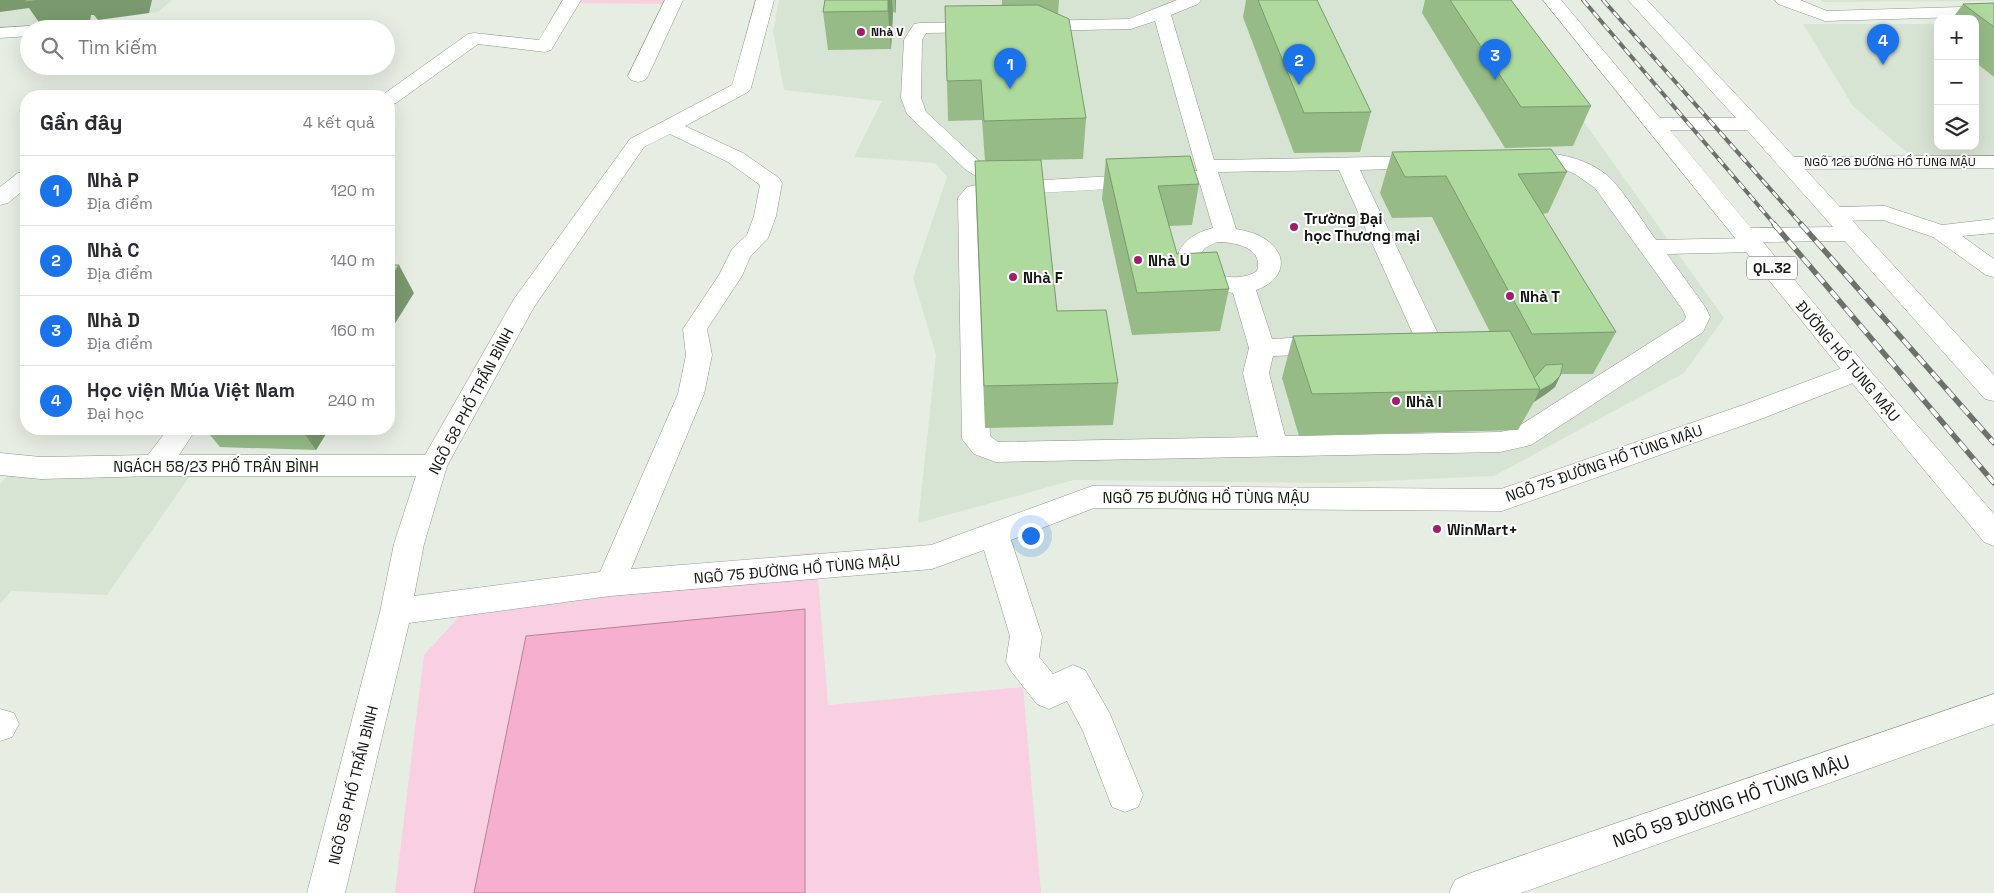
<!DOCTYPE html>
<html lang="vi">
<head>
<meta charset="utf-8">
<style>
	:root { --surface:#fff; --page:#f7f7f7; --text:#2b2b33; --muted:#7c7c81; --line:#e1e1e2; --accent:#1a73e8 }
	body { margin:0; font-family:"Space Grotesk",sans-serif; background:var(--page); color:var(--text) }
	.controls { position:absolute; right:15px; top:15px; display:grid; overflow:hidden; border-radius:10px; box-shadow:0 5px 20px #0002 }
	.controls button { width:45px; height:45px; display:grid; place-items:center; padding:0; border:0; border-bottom:1px solid var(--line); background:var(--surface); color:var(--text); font:25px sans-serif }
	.you { position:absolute; left:1030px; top:535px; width:18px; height:18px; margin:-12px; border:4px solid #fff; border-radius:50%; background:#1a73e8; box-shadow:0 0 0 8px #1a73e833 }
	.badge { display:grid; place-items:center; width:32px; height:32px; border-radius:50%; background:var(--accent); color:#fff; font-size:16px; font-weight:700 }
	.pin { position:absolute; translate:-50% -41px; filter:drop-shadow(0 1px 2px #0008) }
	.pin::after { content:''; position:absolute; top:26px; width:18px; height:15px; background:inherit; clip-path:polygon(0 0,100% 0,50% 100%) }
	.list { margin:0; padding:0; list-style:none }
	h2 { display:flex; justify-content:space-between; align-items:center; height:65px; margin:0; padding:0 20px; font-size:21px }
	h2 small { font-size:16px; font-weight:400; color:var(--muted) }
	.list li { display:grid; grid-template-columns:32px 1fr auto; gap:15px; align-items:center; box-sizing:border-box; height:70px; padding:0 20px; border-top:1px solid var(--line) }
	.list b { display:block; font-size:19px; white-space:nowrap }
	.list p { margin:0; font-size:16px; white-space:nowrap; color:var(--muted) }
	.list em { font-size:16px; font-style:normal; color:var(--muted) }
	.icon { flex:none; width:28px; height:28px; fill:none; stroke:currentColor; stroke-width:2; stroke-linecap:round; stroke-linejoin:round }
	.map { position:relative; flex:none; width:1994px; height:893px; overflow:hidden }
	.search { position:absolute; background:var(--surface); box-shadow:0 5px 20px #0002; left:20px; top:20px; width:375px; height:55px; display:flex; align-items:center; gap:12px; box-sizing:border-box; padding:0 18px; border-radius:28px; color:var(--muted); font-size:19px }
	.panel { position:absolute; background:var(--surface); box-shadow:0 5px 20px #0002; left:20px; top:90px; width:375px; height:345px; border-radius:20px }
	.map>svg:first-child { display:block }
	.built { fill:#d8e4d3 }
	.green { fill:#f9cfe2 }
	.water { fill:#f7afd0; stroke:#b38197 }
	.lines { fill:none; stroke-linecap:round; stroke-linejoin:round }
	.minor-casing { stroke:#90978d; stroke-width:1 }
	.highway-casing { stroke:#90978d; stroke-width:1 }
	.minor { fill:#fff; fill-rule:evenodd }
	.highway { fill:#fff; fill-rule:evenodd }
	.rail-far1-casing { stroke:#6c716a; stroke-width:4 }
	.rail-casing { stroke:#6c716a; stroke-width:5.5 }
	.rail-far1 { stroke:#fff; stroke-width:2.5; stroke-dasharray:8; stroke-linecap:butt }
	.rail { stroke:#fff; stroke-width:4; stroke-dasharray:11; stroke-linecap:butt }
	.wall { fill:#96bb87 }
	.shaded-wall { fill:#7a996e }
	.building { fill:#aeda9d; stroke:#7a996e }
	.poi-dot { fill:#a21e6c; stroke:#fff; stroke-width:2 }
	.labels { text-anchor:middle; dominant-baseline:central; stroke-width:4; stroke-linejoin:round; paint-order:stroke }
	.far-poi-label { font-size:12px; font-weight:bold; fill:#131612; stroke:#fff; text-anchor:start }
	.far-street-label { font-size:12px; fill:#131612; stroke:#fff }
	.shield { fill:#fff; stroke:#5a5c59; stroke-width:1 }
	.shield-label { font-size:14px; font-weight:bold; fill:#131612 }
	.poi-label { font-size:15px; font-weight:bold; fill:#131612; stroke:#fff; text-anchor:start }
	.street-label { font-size:15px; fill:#131612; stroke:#fff }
	.near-street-label { font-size:18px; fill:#131612; stroke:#fff }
</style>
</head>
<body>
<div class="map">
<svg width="1994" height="893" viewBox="0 0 1994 893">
	<rect width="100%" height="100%" fill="#e6ede3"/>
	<g class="built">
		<path d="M0,0H172L158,12L43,28L0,31Z"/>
		<path d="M779,0H1497L1724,318L1684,373L1494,476L1334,483L1074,480L918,523L936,355L913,278L947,177L935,163L854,157L882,101L784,90L773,31Z"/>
		<path d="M1820,0H1994V1L1823,2Z"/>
		<path d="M1975,23H1994V163H1919L1853,106L1803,24H1938V146H1975Z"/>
		<path d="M11,471L189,477L107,595L11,591L0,604V484Z"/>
	</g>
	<g class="green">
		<path d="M577,0H671L668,4L576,3Z"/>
		<path d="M816,552L828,705L1023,687L1041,893H395L424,655L479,595Z"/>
	</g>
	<path class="water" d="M805,609V893H474L526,636Z"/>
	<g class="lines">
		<g class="minor-casing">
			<g id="minor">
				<path d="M563,0H581L551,50L545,52L478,44L396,103L389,105V96H381L468,34L474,33L539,40Z"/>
				<path d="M665,0H683L648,76L645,80L638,82L631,80L628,76Z"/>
				<path d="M756,0H774L751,88L748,92L685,126L743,153L779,178L782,183L776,216L768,238L750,257L742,276L707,329L712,355L704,394L631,569L931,545L1092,486L1501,489L1743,405L1848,366L1857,363L1866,366L1870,372L1866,378L1761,419L1502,511L1094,508L1011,540L1042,636L1039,657L1053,674L1073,665L1085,670L1110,714L1143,795L1138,807L1125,812L1112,807L1083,731L1067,701L1049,709L1037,704L1011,671L1006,661L1010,636L984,550L932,569L610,596L409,623L345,893H307L380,612L394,544L416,476H156L41,479L0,475V453L41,457L148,455L168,429H196L179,455H425L514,299L630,139L732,85ZM670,134L728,162L760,185L754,216L747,235L732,249L719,275L683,329L686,355L678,394L600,572L414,596L424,544L447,466L534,307L644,147Z"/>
				<path d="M1177,0H1201L1198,4L1171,15L1214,160L1425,156L1432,158L1436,162L1432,166L1425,168L1360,170L1442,342L1438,348C1424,352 1406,353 1392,349L1388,343L1392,337L1413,334L1339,170L1218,172L1236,229C1246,231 1256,233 1265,239C1291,256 1283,281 1256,290L1272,339L1328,336L1337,339L1341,345L1337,351L1328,354L1273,356L1269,373L1285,436L1500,432L1514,429L1684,321L1686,317L1683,310L1595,188L1575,174L1561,168L1513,164L1510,160L1513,156C1543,148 1587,156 1610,178C1625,193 1643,222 1656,240L1753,238L1761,240L1764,245L1761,250L1753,252L1667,254L1706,308L1710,317L1703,332L1531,445L1500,452L996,462L974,454L962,439L958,198L967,187L986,183L965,169L907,114L901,98L904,40L914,24L920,23L982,22L988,23L991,27L988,31L982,32L926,33L922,40L921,98L926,112L979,161L1012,182L1197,171L1155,21L1131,29L1032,31L1026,30L1023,26L1026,22L1032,21L1129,19ZM1200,184L1213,228C1180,236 1161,264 1199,283C1209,289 1221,291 1233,293L1249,348L1243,373L1258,437L998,442L990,436L980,199L984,196ZM1217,242C1234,242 1264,247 1257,271C1240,283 1202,278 1201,253L1205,248Z"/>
				<path d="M1775,0H1800L1827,11L1994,6V16L1825,21L1778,4Z"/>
				<path d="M60,23L66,24L69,28L47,29L50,25Z"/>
				<path d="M29,26L36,29H29V36L0,38V28Z"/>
				<path d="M1994,156V168L1787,169L1780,167L1776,163L1780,159L1787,157Z"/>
				<path d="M26,172V188L8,203L0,205V187L18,173Z"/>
				<path d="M1885,206L1942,225L1994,219V233L1962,236L1994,259V277L1986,275L1933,237L1883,220L1835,221L1827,219L1824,214L1827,209L1835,207Z"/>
				<path d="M1994,694V724L1521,893H1449L1455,880L1468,874Z"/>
				<path d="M0,709L14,713L19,724L12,737L0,741Z"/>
			</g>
		</g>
		<g class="highway-casing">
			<path id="highway" d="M1543,0H1561L1660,118H1736L1628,0H1647L1760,120L1994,375V401L1985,399L1845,241L1763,242L1866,366L1994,514V546L1984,542L1848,378ZM1670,130H1747L1833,227L1751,228Z"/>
		</g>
		<use href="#minor" class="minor"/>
		<use href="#highway" class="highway"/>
		<g class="rail-far1-casing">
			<g id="rail-far1">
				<path d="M1583,0L1775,225"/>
				<path d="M1603,0L1802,225"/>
			</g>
		</g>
		<g class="rail-casing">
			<g id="rail">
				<path d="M1774,224L1994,483"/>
				<path d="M1801,224L1994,443"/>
			</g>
		</g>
		<use href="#rail-far1" class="rail-far1"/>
		<use href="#rail" class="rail"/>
	</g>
	<g class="wall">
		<path d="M825,0H896V13L893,12L891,49L828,50L823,12Z"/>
		<path d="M1002,0H1059L1058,14L1086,118L1083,159L1032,160L1057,311L1118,383L1113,425L985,428L976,202L975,161H985L982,120L948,121L947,81L1002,5Z"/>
		<path d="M1246,0H1317L1371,112L1360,152L1294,153L1243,17Z"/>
		<path d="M1425,0H1511L1591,106L1573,146L1505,148L1422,13Z"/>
		<path d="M1994,3V77L1975,62V19H1952L1963,4Z"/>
		<path d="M1392,152L1567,172L1548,213L1542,214L1616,332L1593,374H1561L1555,387L1546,394L1534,402L1518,430L1299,436L1282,378L1293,336L1490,332L1432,217L1392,218L1380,193Z"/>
		<path d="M1106,159L1199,184L1192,225L1169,226L1177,254L1229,289L1220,331L1132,335L1102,199Z"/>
		<path d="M205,429H329L316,450L220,447Z"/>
	</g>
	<g class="shaded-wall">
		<path d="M0,0H152L149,13L98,20L94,15H91L90,21L43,28L29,8L0,12Z"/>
		<path d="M888,0H892L893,12L891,49L888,11Z"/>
		<path d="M895,0H896V13Z"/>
		<path d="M399,265L414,293L389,333V281Z"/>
		<path d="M1560,376L1555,387L1546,394L1534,402L1539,391Z"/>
		<path d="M301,429H329L316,450Z"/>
	</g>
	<g class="building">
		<path d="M26,0H41L25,2Z"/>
		<path d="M825,0H888V11L823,12Z"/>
		<path d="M1258,0H1317L1371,112L1304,113Z"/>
		<path d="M1450,0H1511L1591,106L1521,107Z"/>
		<path d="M1994,3V27L1963,4Z"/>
		<path d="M1038,5L1069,19L1086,118L984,121L981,80L947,81L945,6Z"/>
		<path d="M1551,149L1567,172L1518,174L1616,332L1532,334L1446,176L1405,177L1392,152Z"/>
		<path d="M1190,156L1199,184L1158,186L1177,254L1217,252L1229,289L1137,293L1106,159Z"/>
		<path d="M1041,160L1057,311L1106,310L1118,383L984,386L975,161Z"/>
		<path d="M389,265H399L389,281Z"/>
		<path d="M1510,331L1540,389L1312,394L1293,336Z"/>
		<path d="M1563,364L1560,376L1552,384L1539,391L1540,389L1534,378L1546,365Z"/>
	</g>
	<g class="poi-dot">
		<circle cx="861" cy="32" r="5"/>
		<circle cx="1294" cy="227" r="5"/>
		<circle cx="1138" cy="260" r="5"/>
		<circle cx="1013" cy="277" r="5"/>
		<circle cx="1510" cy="296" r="5"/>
		<circle cx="1396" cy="401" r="5"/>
		<circle cx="1437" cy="529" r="5"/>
	</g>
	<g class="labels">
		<g class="far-poi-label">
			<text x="871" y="32">Nhà V</text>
		</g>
		<g class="far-street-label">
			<text x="1890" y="162">NGÕ 126 ĐƯỜNG HỒ TÙNG MẬU</text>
		</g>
		<rect class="shield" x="1747" y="256.5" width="50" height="23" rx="4"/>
		<g class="shield-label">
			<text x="1772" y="268">QL.32</text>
		</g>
		<g class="poi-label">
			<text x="1304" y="218">Trường Đại<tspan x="1304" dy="17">học Thương mại</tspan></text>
			<text x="1148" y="260">Nhà U</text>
			<text x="1023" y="277">Nhà F</text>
			<text x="1520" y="296">Nhà T</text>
			<text x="1406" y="401">Nhà I</text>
			<text x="1447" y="529">WinMart+</text>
		</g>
		<g class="street-label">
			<text transform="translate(1848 361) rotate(50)">ĐƯỜNG HỒ TÙNG MẬU</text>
			<text transform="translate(471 401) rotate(-62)">NGÕ 58 PHỐ TRẦN BÌNH</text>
			<text transform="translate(1604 463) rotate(-19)">NGÕ 75 ĐƯỜNG HỒ TÙNG MẬU</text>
			<text x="216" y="466">NGÁCH 58/23 PHỐ TRẦN BÌNH</text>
			<text x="1206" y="497">NGÕ 75 ĐƯỜNG HỒ TÙNG MẬU</text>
			<text transform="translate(797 569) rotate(-5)">NGÕ 75 ĐƯỜNG HỒ TÙNG MẬU</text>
			<text transform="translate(353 785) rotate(-76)">NGÕ 58 PHỐ TRẦN BÌNH</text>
		</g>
		<g class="near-street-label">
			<text transform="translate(1731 801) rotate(-19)">NGÕ 59 ĐƯỜNG HỒ TÙNG MẬU</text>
		</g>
	</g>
</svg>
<div class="controls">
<button>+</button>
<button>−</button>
<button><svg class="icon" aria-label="layers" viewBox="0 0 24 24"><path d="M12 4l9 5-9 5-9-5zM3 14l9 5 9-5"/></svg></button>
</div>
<div class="you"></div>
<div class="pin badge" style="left:1010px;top:89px">1</div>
<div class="pin badge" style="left:1299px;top:85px">2</div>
<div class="pin badge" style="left:1495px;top:80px">3</div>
<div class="pin badge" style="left:1883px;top:65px">4</div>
<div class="search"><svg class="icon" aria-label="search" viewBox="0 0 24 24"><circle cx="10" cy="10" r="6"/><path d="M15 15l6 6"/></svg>Tìm kiếm</div>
<section class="panel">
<h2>Gần đây<small>4 kết quả</small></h2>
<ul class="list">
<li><span class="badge">1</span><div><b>Nhà P</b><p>Địa điểm</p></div><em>120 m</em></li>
<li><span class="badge">2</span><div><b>Nhà C</b><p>Địa điểm</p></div><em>140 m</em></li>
<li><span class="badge">3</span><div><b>Nhà D</b><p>Địa điểm</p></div><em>160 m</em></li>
<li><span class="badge">4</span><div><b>Học viện Múa Việt Nam</b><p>Đại học</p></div><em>240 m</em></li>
</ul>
</section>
</div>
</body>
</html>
